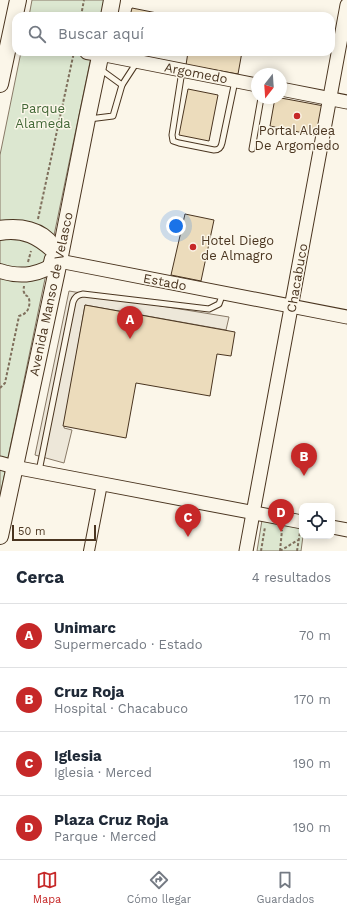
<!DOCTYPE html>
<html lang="es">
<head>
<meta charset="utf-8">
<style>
	:root { --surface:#fff; --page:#f6f6f7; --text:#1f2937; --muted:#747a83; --line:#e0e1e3; --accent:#c62828 }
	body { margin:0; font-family:"Work Sans",sans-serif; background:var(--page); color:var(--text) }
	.controls { position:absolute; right:12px; bottom:12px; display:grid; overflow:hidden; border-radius:8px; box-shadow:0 2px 10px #0003 }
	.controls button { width:36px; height:36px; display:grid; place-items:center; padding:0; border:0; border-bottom:1px solid var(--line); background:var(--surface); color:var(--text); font:20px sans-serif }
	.compass { position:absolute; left:251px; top:68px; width:36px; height:36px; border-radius:50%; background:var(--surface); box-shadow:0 2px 10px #0003; rotate:197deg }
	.scale { position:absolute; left:12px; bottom:10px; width:84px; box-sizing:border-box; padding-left:4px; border:2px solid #4a3520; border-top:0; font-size:11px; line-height:14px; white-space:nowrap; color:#4a3520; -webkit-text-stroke:3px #fbf6e9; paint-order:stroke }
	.you { position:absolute; left:176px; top:226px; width:14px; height:14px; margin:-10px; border:3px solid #fff; border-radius:50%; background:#1a73e8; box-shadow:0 0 0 6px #1a73e833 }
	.badge { display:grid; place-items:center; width:26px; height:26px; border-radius:50%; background:var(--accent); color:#fff; font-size:13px; font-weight:700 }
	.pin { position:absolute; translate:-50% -33px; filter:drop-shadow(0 1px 2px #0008) }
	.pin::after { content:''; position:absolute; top:21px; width:14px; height:12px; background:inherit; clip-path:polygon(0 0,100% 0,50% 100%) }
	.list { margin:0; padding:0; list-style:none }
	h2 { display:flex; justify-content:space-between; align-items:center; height:52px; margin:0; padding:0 16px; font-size:17px }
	h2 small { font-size:13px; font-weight:400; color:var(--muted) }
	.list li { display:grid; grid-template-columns:26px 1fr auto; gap:12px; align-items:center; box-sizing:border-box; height:64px; padding:0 16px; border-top:1px solid var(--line) }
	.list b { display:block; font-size:15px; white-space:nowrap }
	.list p { margin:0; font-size:13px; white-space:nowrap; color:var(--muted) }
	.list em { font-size:13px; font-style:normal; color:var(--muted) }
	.icon { flex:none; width:22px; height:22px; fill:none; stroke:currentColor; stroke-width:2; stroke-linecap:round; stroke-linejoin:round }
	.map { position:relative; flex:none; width:347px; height:551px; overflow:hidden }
	.search { position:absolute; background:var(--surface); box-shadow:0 2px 10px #0003; left:12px; right:12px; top:12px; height:44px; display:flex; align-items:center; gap:10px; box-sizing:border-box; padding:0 14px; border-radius:12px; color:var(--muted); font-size:15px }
	.sheet { height:308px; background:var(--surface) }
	nav { display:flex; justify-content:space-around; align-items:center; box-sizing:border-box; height:56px; border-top:1px solid var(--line); background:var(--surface); font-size:11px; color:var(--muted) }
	nav a { display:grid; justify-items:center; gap:2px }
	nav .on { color:var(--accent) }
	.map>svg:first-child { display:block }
	.green { fill:#dce7d0; stroke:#887966 }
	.parking { fill:#ede7d9; stroke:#887966 }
	.building { fill:#ecdcbc; stroke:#4a3520 }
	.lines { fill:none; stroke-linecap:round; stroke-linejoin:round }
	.service-casing { stroke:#4a3520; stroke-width:7 }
	.pedestrian-casing { stroke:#4a3520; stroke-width:10 }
	.minor-casing { stroke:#4a3520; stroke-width:12 }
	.tertiary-casing { stroke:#4a3520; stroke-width:15 }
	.secondary-casing { stroke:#4a3520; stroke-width:16 }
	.primary-casing { stroke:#4a3520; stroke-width:18 }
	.path { stroke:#7f6f5c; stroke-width:2; stroke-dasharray:3 2; stroke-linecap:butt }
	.service { stroke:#fbf6e9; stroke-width:5 }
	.pedestrian { stroke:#fbf6e9; stroke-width:8 }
	.minor { stroke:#fbf6e9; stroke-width:10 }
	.tertiary { stroke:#fbf6e9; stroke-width:13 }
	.secondary { stroke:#fbf6e9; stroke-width:14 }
	.primary { stroke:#fbf6e9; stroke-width:16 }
	.poi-dot { fill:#c62828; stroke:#fbf6e9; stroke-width:1.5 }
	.labels { text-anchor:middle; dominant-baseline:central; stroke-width:3; stroke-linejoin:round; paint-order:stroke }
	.street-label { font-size:13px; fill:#4a3520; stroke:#fbf6e9 }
	.park-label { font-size:13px; fill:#436837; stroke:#fbf6e9 }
	.poi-label { font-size:13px; fill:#4a3520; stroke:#fbf6e9 }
</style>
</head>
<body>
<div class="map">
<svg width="347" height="551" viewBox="0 0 347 551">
	<rect width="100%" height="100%" fill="#fbf6e9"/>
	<g class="green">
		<path d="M32,0H105L101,16H29Z"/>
		<path d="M21,52H92L0,496V155Z"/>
		<path d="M262,520L302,527V536H303L301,551H257Z"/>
	</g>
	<path class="parking" d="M69,291L229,317L226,330L85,305L64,428L72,430L64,463L35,455Z"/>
	<g class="building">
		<path d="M132,8L167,15V16H130Z"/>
		<path d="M188,52H242L238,74L186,65Z"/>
		<path d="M188,89L218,95L209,141L179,135Z"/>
		<path d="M275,98H281L324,106L318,136L270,126Z"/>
		<path d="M185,214L214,220L201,281L171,275Z"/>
		<path d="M85,305L235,332L231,356L217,354L210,396L136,383L126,438L63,426Z"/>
	</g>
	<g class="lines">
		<g class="service-casing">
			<g id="service">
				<path d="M100,69L122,85"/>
				<path d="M182,71L172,135L173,141L179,143L214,150C219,150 221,148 222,143L235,81"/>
				<path d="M89,119L113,116L122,85L137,62"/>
				<path d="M252,149L261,98"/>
				<path d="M39,471L73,302C75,297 77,295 83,294L209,309L219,304L223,293"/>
			</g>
		</g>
		<g class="pedestrian-casing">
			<path id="pedestrian" d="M0,236C23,232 37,240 53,255L49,258L47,266L45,267"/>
		</g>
		<g class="minor-casing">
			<path id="minor" d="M89,551L102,484"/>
		</g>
		<g class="tertiary-casing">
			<g id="tertiary">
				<path d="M100,54L257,85"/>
				<path d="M281,89L347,102"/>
				<path d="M59,261L347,317"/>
				<path d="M0,463L14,467L302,522"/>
				<path d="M332,527L347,530"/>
				<path d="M246,551L347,5"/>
			</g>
		</g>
		<g class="secondary-casing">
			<g id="secondary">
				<path d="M87,52L100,54"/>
				<path d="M0,228C4,227 8,227 13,227C36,227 55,238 59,261C40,275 22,278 0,271"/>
			</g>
		</g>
		<g class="primary-casing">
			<g id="primary">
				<path d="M109,16L112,0"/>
				<path d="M0,84L18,0"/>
				<path d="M0,536L59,261L87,119L101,52"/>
			</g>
		</g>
		<g class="path">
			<path d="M81,16L84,0"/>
			<path d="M38,219L74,52"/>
			<path d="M28,262L31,251"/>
			<path d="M0,388L5,383L18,321L19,316C21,315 23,315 25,313C29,311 31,301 28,297C26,294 25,297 24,292C23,292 24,287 24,286"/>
			<path d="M261,551L265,527"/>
			<path d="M280,551L282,530"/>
			<path d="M280,551L298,540"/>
			<path d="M297,551L300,532"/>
		</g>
		<use href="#service" class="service"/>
		<use href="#pedestrian" class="pedestrian"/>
		<use href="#minor" class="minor"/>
		<use href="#tertiary" class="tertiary"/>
		<use href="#secondary" class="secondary"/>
		<use href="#primary" class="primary"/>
	</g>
	<g class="poi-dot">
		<circle cx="297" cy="116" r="4"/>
		<circle cx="193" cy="247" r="4"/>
	</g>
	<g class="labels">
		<g class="street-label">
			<text transform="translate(196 73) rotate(11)">Argomedo</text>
			<text transform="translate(297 278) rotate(-80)">Chacabuco</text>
			<text transform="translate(165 282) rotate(11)">Estado</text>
			<text transform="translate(51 294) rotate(-78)">Avenida Manso de Velasco</text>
		</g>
		<g class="park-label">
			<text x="43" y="108">Parque<tspan x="43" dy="15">Alameda</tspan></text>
		</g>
		<g class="poi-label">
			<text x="297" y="130">Portal Aldea<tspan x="297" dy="15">De Argomedo</tspan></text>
			<text x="201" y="240" text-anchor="start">Hotel Diego<tspan x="201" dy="15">de Almagro</tspan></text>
		</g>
	</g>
</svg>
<div class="controls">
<button><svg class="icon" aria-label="locate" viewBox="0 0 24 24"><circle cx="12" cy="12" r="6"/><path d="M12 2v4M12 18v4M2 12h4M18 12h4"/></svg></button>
</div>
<svg class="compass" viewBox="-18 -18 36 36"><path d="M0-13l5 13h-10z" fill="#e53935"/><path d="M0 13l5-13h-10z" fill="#747a83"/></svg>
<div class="scale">50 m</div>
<div class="you"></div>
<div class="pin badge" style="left:130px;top:339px">A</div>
<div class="pin badge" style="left:304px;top:476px">B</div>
<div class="pin badge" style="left:188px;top:537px">C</div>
<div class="pin badge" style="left:281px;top:532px">D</div>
<div class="search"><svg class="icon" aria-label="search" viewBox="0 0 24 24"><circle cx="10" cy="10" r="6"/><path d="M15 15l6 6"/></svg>Buscar aquí</div>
</div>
<section class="sheet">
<h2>Cerca<small>4 resultados</small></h2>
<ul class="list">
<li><span class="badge">A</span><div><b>Unimarc</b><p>Supermercado · Estado</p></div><em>70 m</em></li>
<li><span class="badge">B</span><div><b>Cruz Roja</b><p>Hospital · Chacabuco</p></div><em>170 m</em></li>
<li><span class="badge">C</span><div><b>Iglesia</b><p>Iglesia · Merced</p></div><em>190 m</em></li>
<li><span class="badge">D</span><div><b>Plaza Cruz Roja</b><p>Parque · Merced</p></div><em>190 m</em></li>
</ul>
</section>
<nav>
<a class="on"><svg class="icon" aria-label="map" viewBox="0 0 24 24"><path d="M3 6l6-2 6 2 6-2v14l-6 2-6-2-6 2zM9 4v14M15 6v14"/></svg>Mapa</a>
<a><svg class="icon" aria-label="directions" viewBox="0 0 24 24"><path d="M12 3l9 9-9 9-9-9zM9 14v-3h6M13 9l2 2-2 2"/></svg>Cómo llegar</a>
<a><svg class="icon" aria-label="saved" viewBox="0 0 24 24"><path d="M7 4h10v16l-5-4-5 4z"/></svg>Guardados</a>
</nav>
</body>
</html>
